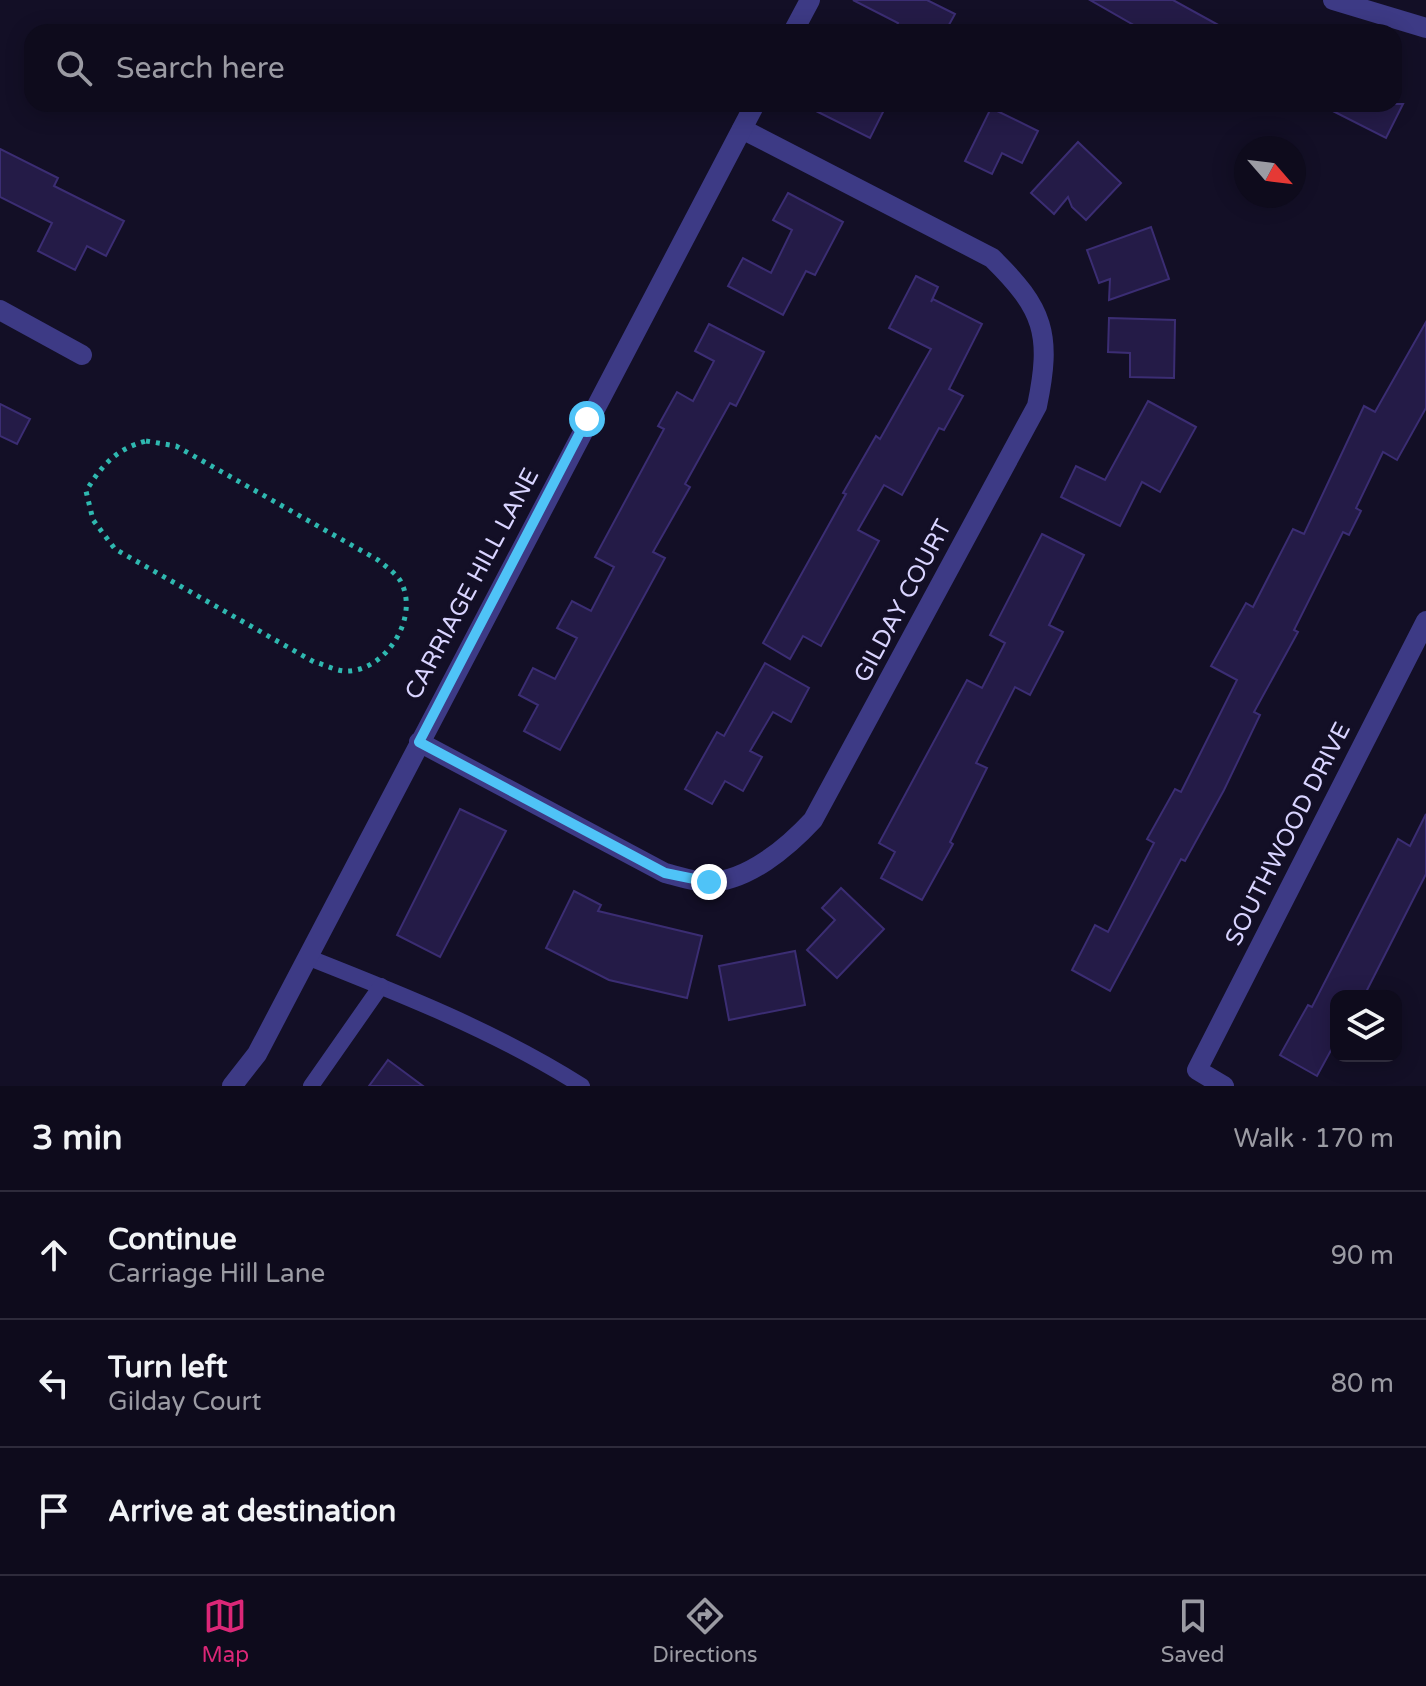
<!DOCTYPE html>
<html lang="en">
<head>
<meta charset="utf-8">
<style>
	:root { --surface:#0e0b1c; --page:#1c1929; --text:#f1f3f6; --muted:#9b9ba3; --line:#2e2b3b; --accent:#db2777 }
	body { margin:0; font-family:"Varela Round",sans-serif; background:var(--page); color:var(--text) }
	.controls { position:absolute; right:24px; bottom:24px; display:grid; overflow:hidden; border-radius:16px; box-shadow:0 4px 20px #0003 }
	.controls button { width:72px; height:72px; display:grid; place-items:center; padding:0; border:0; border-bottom:2px solid var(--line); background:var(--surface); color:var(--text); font:40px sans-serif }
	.compass { position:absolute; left:1234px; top:136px; width:72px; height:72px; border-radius:50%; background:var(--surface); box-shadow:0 4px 20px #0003; rotate:118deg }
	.stop { position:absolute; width:24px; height:24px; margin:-18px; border:6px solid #4fc3f7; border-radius:50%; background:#fff }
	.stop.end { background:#4fc3f7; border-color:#fff; box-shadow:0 2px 8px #0008 }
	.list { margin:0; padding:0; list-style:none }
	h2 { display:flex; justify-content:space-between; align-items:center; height:104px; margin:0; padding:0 32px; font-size:34px }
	h2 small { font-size:26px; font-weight:400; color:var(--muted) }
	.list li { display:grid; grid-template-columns:52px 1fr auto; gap:24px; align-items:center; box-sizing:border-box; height:128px; padding:0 32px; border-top:2px solid var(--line) }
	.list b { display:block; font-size:30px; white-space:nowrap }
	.list p { margin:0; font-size:26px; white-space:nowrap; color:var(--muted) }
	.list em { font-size:26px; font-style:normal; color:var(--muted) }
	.icon { flex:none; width:44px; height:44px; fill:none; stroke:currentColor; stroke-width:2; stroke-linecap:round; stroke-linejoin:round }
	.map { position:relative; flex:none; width:1426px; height:1086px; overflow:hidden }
	.search { position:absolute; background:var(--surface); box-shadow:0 4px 20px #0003; left:24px; right:24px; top:24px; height:88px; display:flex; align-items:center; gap:20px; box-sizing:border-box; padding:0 28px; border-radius:24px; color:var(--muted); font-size:30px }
	.sheet { height:488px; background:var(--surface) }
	nav { display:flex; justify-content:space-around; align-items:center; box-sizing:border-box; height:112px; border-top:2px solid var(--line); background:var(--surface); font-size:22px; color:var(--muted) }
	nav a { display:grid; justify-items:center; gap:4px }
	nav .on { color:var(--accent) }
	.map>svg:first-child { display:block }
	.building { fill:#241b47; stroke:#3b2d73; stroke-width:2 }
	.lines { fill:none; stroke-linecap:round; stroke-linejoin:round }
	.path { stroke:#2fb8b0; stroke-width:5; stroke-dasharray:4 6; stroke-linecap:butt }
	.lane { stroke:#3d3a85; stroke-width:16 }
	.street { stroke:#3d3a85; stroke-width:20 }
	.route { stroke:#4fc3f7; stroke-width:10 }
	.labels { text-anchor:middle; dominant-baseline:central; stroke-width:7; stroke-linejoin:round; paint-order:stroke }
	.street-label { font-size:24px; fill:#d9d4ff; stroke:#130f26 }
</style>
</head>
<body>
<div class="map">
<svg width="1426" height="1086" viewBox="0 0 1426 1086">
	<rect width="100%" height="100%" fill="#130f26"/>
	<g class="building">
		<path d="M853,0H927L955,14L945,32H894L898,23Z"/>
		<path d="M1090,0H1173L1231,32H1146Z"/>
		<path d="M802,104H887L870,138Z"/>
		<path d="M1319,104H1403L1386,138Z"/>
		<path d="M991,108L1038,131L1022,163L1002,153L992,174L965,161Z"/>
		<path d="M1078,142L1121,183L1086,220L1072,207L1068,197L1054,214L1031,193Z"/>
		<path d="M0,149L58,178L54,186L124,221L106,256L87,246L75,270L38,251L52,223L0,197Z"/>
		<path d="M788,193L843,222L815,275L806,271L783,315L728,286L743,258L771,273L792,230L773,220Z"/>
		<path d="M1151,227L1169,279L1109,300L1110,279L1099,283L1087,250Z"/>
		<path d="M916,276L938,287L931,302L933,299L982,324L949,389L963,396L944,430L939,428L902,495L884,485L858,530L879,541L821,646L803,636L790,659L763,643L846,494L843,493L876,436L880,439L931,349L889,328Z"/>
		<path d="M1109,318L1175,320L1174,378L1130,377V353L1108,352Z"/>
		<path d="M1426,322V408L1397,460L1383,452L1356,508L1361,511L1349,535L1343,532L1294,630L1298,632L1254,712L1260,715L1224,790L1185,861L1181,859L1110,991L1072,970L1095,925L1108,932L1154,843L1147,839L1175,789L1181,792L1237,680L1211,666L1246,603L1253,607L1293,529L1304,534L1364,406L1375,412Z"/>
		<path d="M709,324L764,352L736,406L730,403L685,484L690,487L653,552L665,558L560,750L524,731L538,705L519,695L533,668L555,679L577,638L557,628L572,601L591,611L614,567L595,557L664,429L658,426L677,392L693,401L714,361L695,351Z"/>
		<path d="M1148,401L1196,427L1160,492L1142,482L1120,526L1061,497L1076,466L1105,480Z"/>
		<path d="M0,404L30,419L17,444L0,436Z"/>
		<path d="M1042,534L1084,555L1049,625L1063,632L1030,695L1015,687L976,763L987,768L950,842L953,844L922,900L881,878L895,852L879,843L967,680L982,688L1005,643L990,635Z"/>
		<path d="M765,663L809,688L791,722L773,712L750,751L762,757L743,791L725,781L712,804L685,789L717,732L724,736Z"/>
		<path d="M460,809L506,831L440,957L397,935Z"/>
		<path d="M1426,814V874L1364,996H1336V1041L1317,1076L1280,1055L1308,1005L1312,1007L1398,839L1410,846Z"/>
		<path d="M841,888L884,929L837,978L807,950L835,920L822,908Z"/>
		<path d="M574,891L601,905L598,911L702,936L687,998L609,980L546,948Z"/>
		<path d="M795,951L805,1005L729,1020L719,966Z"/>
		<path d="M388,1060L423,1086H369Z"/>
	</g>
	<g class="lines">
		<path class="path" d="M146,441L176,446L378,560C385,566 397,574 401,582C420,618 385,673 344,671C334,670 323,664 314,662L115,549L93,520L86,491C102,465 116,449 146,441Z"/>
		<g class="lane">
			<path d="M307,957C401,994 497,1032 582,1086"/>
			<path d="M311,1086L381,986"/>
		</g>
		<g class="street">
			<path d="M1333,0L1426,28"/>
			<path d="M793,32L810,0"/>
			<path d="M0,310L82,355"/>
			<path d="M419,742L665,873C678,876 694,882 708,882C747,882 788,847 813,820L1037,406C1052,334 1044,309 992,258L742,129"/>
			<path d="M232,1086L257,1054L755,104"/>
			<path d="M1224,1086L1197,1070L1426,621"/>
		</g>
	</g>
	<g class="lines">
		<path class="route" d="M587,419L419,742L665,873L709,882"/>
	</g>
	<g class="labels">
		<g class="street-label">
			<text transform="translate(472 584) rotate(-62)">CARRIAGE HILL LANE</text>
			<text transform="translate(903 601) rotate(-62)">GILDAY COURT</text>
			<text transform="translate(1288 834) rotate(-63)">SOUTHWOOD DRIVE</text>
		</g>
	</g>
</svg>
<div class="controls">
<button><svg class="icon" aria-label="layers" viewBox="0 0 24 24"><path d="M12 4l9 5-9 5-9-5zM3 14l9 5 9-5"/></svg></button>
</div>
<svg class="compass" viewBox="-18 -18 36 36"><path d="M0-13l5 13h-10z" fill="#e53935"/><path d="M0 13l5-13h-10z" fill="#9b9ba3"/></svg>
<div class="stop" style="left:587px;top:419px"></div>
<div class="stop end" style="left:709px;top:882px"></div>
<div class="search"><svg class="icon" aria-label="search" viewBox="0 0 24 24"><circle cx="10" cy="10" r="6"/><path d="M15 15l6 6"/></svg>Search here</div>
</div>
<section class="sheet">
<h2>3 min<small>Walk · 170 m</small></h2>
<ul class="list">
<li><svg class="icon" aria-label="ahead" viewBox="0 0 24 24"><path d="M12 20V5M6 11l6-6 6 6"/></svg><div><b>Continue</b><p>Carriage Hill Lane</p></div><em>90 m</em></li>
<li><svg class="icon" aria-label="left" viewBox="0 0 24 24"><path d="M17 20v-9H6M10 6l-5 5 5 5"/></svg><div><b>Turn left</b><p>Gilday Court</p></div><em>80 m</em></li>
<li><svg class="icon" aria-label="arrive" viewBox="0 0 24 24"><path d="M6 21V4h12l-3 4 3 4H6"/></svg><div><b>Arrive at destination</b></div></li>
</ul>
</section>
<nav>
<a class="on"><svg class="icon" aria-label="map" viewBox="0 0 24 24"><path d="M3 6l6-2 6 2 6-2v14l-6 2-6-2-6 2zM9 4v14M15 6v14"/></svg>Map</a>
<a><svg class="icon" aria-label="directions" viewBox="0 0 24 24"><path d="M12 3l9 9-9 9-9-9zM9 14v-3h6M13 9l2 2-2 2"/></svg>Directions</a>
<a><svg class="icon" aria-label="saved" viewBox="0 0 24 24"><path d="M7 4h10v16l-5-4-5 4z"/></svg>Saved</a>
</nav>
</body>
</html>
